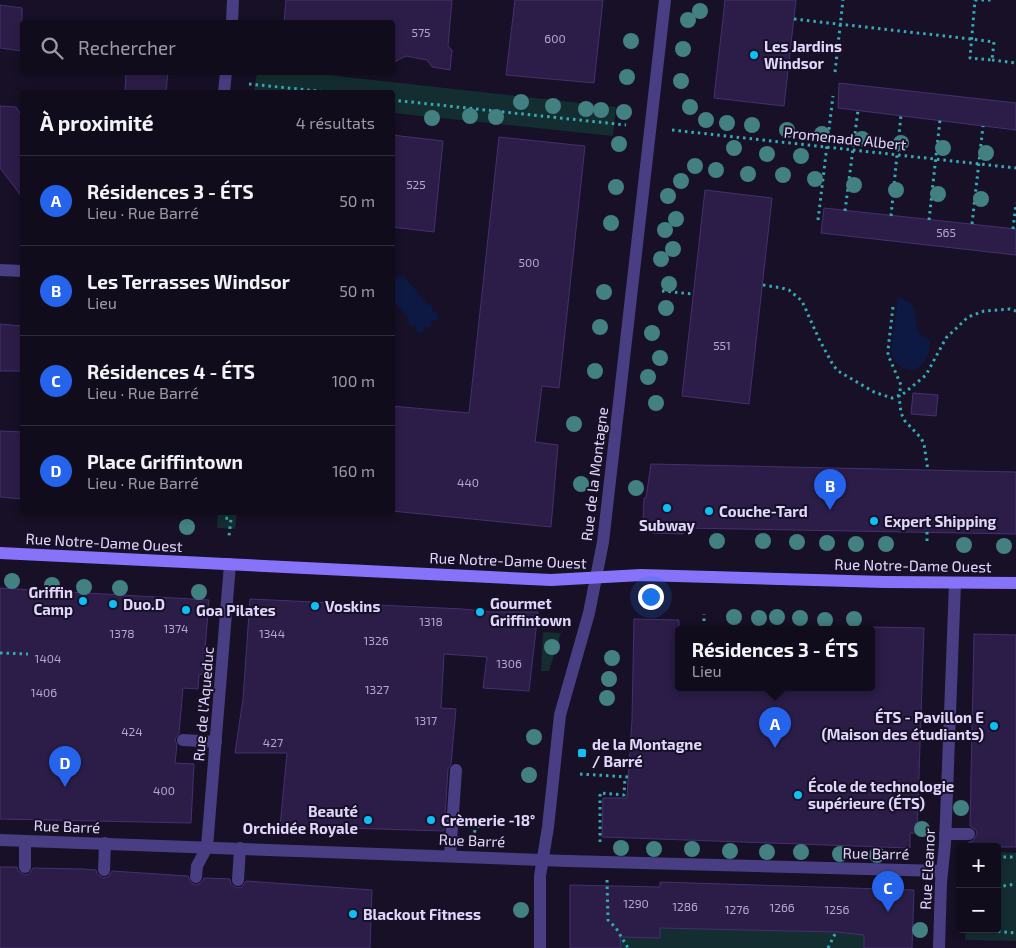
<!DOCTYPE html>
<html lang="fr">
<head>
<meta charset="utf-8">
<style>
	:root { --surface:#110c1c; --page:#1e1a29; --text:#f1f3f6; --muted:#9c9ba3; --line:#302c3b; --accent:#2563eb }
	body { margin:0; font-family:"Exo 2",sans-serif; background:var(--page); color:var(--text) }
	.controls { position:absolute; right:15px; bottom:15px; display:grid; overflow:hidden; border-radius:5px; box-shadow:0 2px 8px #0003 }
	.controls button { width:45px; height:45px; display:grid; place-items:center; padding:0; border:0; border-bottom:1px solid var(--line); background:var(--surface); color:var(--text); font:25px sans-serif }
	.you { position:absolute; left:650px; top:596px; width:18px; height:18px; margin:-12px; border:4px solid #fff; border-radius:50%; background:#1a73e8; box-shadow:0 0 0 8px #1a73e833 }
	.badge { display:grid; place-items:center; width:32px; height:32px; border-radius:50%; background:var(--accent); color:#fff; font-size:16px; font-weight:700 }
	.pin { position:absolute; translate:-50% -41px; filter:drop-shadow(0 1px 2px #0008) }
	.pin::after { content:''; position:absolute; top:26px; width:18px; height:15px; background:inherit; clip-path:polygon(0 0,100% 0,50% 100%) }
	.popup { position:absolute; left:675px; top:626px; width:200px; height:65px; box-sizing:border-box; display:grid; place-content:center; border-radius:5px; background:var(--surface); filter:drop-shadow(0 1px 4px #0005); font-size:16px; white-space:nowrap; color:var(--muted) }
	.popup b { font-size:19px; color:var(--text) }
	.popup::after { content:''; position:absolute; left:50%; top:100%; margin-left:-10px; border:10px solid transparent; border-top-color:var(--surface) }
	.list { margin:0; padding:0; list-style:none }
	h2 { display:flex; justify-content:space-between; align-items:center; height:65px; margin:0; padding:0 20px; font-size:21px }
	h2 small { font-size:16px; font-weight:400; color:var(--muted) }
	.list li { display:grid; grid-template-columns:32px 1fr auto; gap:15px; align-items:center; box-sizing:border-box; height:90px; padding:0 20px; border-top:1px solid var(--line) }
	.list b { display:block; font-size:19px; white-space:nowrap }
	.list p { margin:0; font-size:16px; white-space:nowrap; color:var(--muted) }
	.list em { font-size:16px; font-style:normal; color:var(--muted) }
	.icon { flex:none; width:28px; height:28px; fill:none; stroke:currentColor; stroke-width:2; stroke-linecap:round; stroke-linejoin:round }
	.map { position:relative; flex:none; width:1016px; height:948px; overflow:hidden }
	.search { position:absolute; background:var(--surface); box-shadow:0 2px 8px #0003; left:20px; top:20px; width:375px; height:55px; display:flex; align-items:center; gap:12px; box-sizing:border-box; padding:0 18px; border-radius:5px; color:var(--muted); font-size:19px }
	.panel { position:absolute; background:var(--surface); box-shadow:0 2px 8px #0003; left:20px; top:90px; width:375px; height:425px; border-radius:5px }
	.map>svg:first-child { display:block }
	.green { fill:#142d30 }
	.water { fill:#0d1943 }
	.building { fill:#2b1d47; stroke:#453071 }
	.lines { fill:none; stroke-linecap:round; stroke-linejoin:round }
	.path { stroke:#35abb4; stroke-width:3; stroke-dasharray:2.5 4; stroke-linecap:butt }
	.service { stroke:#493e83; stroke-width:12 }
	.minor { stroke:#493e83; stroke-width:12 }
	.tertiary { stroke:#493e83; stroke-width:12 }
	.secondary { stroke:#8773f9; stroke-width:12 }
	.tree { fill:#428082 }
	.poi-dot { fill:#0cc0f5; stroke:#171026; stroke-width:2 }
	.labels { text-anchor:middle; dominant-baseline:central; stroke-width:4; stroke-linejoin:round; paint-order:stroke }
	.number-label { font-size:12px; fill:#b4a8d0 }
	.poi-label { font-size:15px; font-weight:bold; fill:#e1d7fd; stroke:#171026; text-anchor:start }
	.street-label { font-size:15px; fill:#e1d7fd; stroke:#171026 }
</style>
</head>
<body>
<div class="map">
<svg width="1016" height="948" viewBox="0 0 1016 948">
	<rect width="100%" height="100%" fill="#171026"/>
	<g class="green">
		<path d="M301,72L616,107L613,136L393,113L392,92H254L257,73Z"/>
		<path d="M218,513H237L235,529L217,528Z"/>
		<path d="M543,632L561,633L549,671H541Z"/>
		<path d="M997,852L1016,853V941L965,940L966,929H997Z"/>
		<path d="M602,915L627,937L659,938L660,928L836,932L864,935V948H621Z"/>
	</g>
	<g class="water">
		<path d="M399,276H404L427,304L432,305L433,312L438,313V320H432L431,327H424L423,333L415,332L416,326L409,325V319L393,300V282Z"/>
		<path d="M898,298C928,301 905,336 930,339C930,345 929,353 926,359C915,379 893,369 891,349Z"/>
	</g>
	<g class="building">
		<path d="M286,0H452L448,46L452,50L450,70L432,67L427,60L406,56L392,63V22H284Z"/>
		<path d="M515,0H603L594,83L506,75Z"/>
		<path d="M725,0H796L784,106L714,98Z"/>
		<path d="M0,5L22,8V51L0,48Z"/>
		<path d="M126,72H168L166,92H125Z"/>
		<path d="M839,83L1016,103V130L838,108Z"/>
		<path d="M0,106L16,107L22,116V197L0,168Z"/>
		<path d="M392,135L443,141L434,232L392,227Z"/>
		<path d="M499,137L585,146L559,388L542,386L535,442L558,445L551,527L392,511V406L469,413Z"/>
		<path d="M705,190L772,198L749,404L682,396Z"/>
		<path d="M824,208L1016,229V255L821,233Z"/>
		<path d="M0,324L22,326V371H0Z"/>
		<path d="M913,393L938,395L936,416L911,414Z"/>
		<path d="M0,431L22,432V499L0,497Z"/>
		<path d="M651,464L1016,472V534L683,528V534L653,533L643,521L644,498H646Z"/>
		<path d="M0,588L209,600L203,674L199,675L198,689L183,688L179,733L175,739L177,745L175,763L194,764L191,823L0,819Z"/>
		<path d="M250,599L463,609L491,612H538L529,691L483,688L487,657L444,654L441,708L456,709L451,764L448,769L444,831L280,826L287,753H235L243,699Z"/>
		<path d="M634,619L679,620V687H871V627L924,628L917,833H910V848L602,837L603,798H627L632,719Z"/>
		<path d="M974,634L1016,635V847H969V842L973,841L977,834L976,830L970,826Z"/>
		<path d="M0,867H17L18,871L25,875L29,874L33,868L84,869L96,870L97,874L103,878L108,877L112,871L188,876L191,883L196,885L202,882L204,878L230,879L231,884L237,888L242,887L246,881L372,890L370,948H0Z"/>
		<path d="M660,882L914,890L912,948H864V935L836,932L660,928V938L620,937L621,948H570V885L660,887Z"/>
	</g>
	<g class="lines">
		<g class="path">
			<path d="M975,0H992"/>
			<path d="M794,19L971,39L994,42L992,60L970,58L975,0"/>
			<path d="M992,60L1016,63"/>
			<path d="M835,72L843,0"/>
			<path d="M249,84L328,92"/>
			<path d="M392,100L626,125"/>
			<path d="M672,130L1016,168"/>
			<path d="M845,211L858,110"/>
			<path d="M891,216L901,115"/>
			<path d="M818,220L833,96"/>
			<path d="M929,220L940,120"/>
			<path d="M972,224L983,126"/>
			<path d="M1013,229L1016,203"/>
			<path d="M763,285L782,288L789,290L802,301L819,339L833,365L838,371L874,392L892,398L903,394L926,375L946,338L968,317L984,311L1010,309L1016,311"/>
			<path d="M662,291L693,294"/>
			<path d="M893,307L888,350V355L901,385L899,396L901,413L905,421L921,438L924,444L928,471"/>
			<path d="M225,512V518L231,519L229,536"/>
			<path d="M927,541V532"/>
			<path d="M704,621V614"/>
			<path d="M0,653L28,654"/>
			<path d="M580,774L629,777"/>
			<path d="M474,839L475,829L486,820"/>
			<path d="M600,842V793L624,795L625,777"/>
			<path d="M997,857H1016"/>
			<path d="M607,880L608,920L616,928L628,948"/>
			<path d="M997,887L1016,884"/>
			<path d="M972,929L1016,933"/>
			<path d="M828,948L836,932"/>
		</g>
		<g class="service">
			<path d="M183,740L216,742"/>
			<path d="M945,834H969"/>
			<path d="M450,856L456,770"/>
			<path d="M25,867V841"/>
			<path d="M104,870L105,843"/>
			<path d="M196,877L197,866L207,847"/>
			<path d="M238,880L240,848"/>
		</g>
		<g class="minor">
			<path d="M232,22L233,0"/>
			<path d="M224,92L226,72"/>
			<path d="M0,270L22,271"/>
			<path d="M0,840L568,861L942,871"/>
			<path d="M207,847L230,564"/>
			<path d="M939,948L941,882L945,844L955,583"/>
		</g>
		<path class="tertiary" d="M540,948V876L548,827L560,715L589,613L603,542L665,0"/>
		<path class="secondary" d="M0,553L551,580L641,575L885,582L1016,583"/>
	</g>
	<g class="tree">
		<circle cx="700" cy="11" r="8"/>
		<circle cx="688" cy="20" r="8"/>
		<circle cx="631" cy="41" r="8"/>
		<circle cx="683" cy="49" r="8"/>
		<circle cx="627" cy="77" r="8"/>
		<circle cx="681" cy="81" r="8"/>
		<circle cx="521" cy="102" r="8"/>
		<circle cx="553" cy="106" r="8"/>
		<circle cx="690" cy="107" r="8"/>
		<circle cx="586" cy="109" r="8"/>
		<circle cx="601" cy="110" r="8"/>
		<circle cx="624" cy="112" r="8"/>
		<circle cx="470" cy="116" r="8"/>
		<circle cx="496" cy="117" r="8"/>
		<circle cx="432" cy="118" r="8"/>
		<circle cx="706" cy="120" r="8"/>
		<circle cx="727" cy="123" r="8"/>
		<circle cx="752" cy="125" r="8"/>
		<circle cx="787" cy="130" r="8"/>
		<circle cx="822" cy="134" r="8"/>
		<circle cx="862" cy="139" r="8"/>
		<circle cx="901" cy="143" r="8"/>
		<circle cx="619" cy="144" r="8"/>
		<circle cx="734" cy="148" r="8"/>
		<circle cx="943" cy="148" r="8"/>
		<circle cx="986" cy="153" r="8"/>
		<circle cx="767" cy="154" r="8"/>
		<circle cx="801" cy="156" r="8"/>
		<circle cx="695" cy="166" r="8"/>
		<circle cx="716" cy="170" r="8"/>
		<circle cx="748" cy="174" r="8"/>
		<circle cx="783" cy="175" r="8"/>
		<circle cx="815" cy="179" r="8"/>
		<circle cx="681" cy="181" r="8"/>
		<circle cx="854" cy="185" r="8"/>
		<circle cx="616" cy="187" r="8"/>
		<circle cx="896" cy="190" r="8"/>
		<circle cx="938" cy="194" r="8"/>
		<circle cx="668" cy="196" r="8"/>
		<circle cx="981" cy="199" r="8"/>
		<circle cx="676" cy="219" r="8"/>
		<circle cx="611" cy="223" r="8"/>
		<circle cx="665" cy="230" r="8"/>
		<circle cx="673" cy="249" r="8"/>
		<circle cx="661" cy="259" r="8"/>
		<circle cx="669" cy="284" r="8"/>
		<circle cx="604" cy="292" r="8"/>
		<circle cx="666" cy="308" r="8"/>
		<circle cx="600" cy="327" r="8"/>
		<circle cx="652" cy="333" r="8"/>
		<circle cx="660" cy="358" r="8"/>
		<circle cx="595" cy="371" r="8"/>
		<circle cx="648" cy="377" r="8"/>
		<circle cx="656" cy="403" r="8"/>
		<circle cx="574" cy="424" r="8"/>
		<circle cx="581" cy="484" r="8"/>
		<circle cx="636" cy="488" r="8"/>
		<circle cx="187" cy="527" r="8"/>
		<circle cx="717" cy="541" r="8"/>
		<circle cx="763" cy="541" r="8"/>
		<circle cx="797" cy="542" r="8"/>
		<circle cx="827" cy="543" r="8"/>
		<circle cx="856" cy="544" r="8"/>
		<circle cx="886" cy="544" r="8"/>
		<circle cx="964" cy="545" r="8"/>
		<circle cx="1004" cy="546" r="8"/>
		<circle cx="12" cy="581" r="8"/>
		<circle cx="52" cy="585" r="8"/>
		<circle cx="84" cy="587" r="8"/>
		<circle cx="120" cy="588" r="8"/>
		<circle cx="199" cy="592" r="8"/>
		<circle cx="734" cy="617" r="8"/>
		<circle cx="777" cy="617" r="8"/>
		<circle cx="759" cy="618" r="8"/>
		<circle cx="800" cy="618" r="8"/>
		<circle cx="854" cy="619" r="8"/>
		<circle cx="825" cy="620" r="8"/>
		<circle cx="552" cy="647" r="8"/>
		<circle cx="612" cy="658" r="8"/>
		<circle cx="609" cy="679" r="8"/>
		<circle cx="607" cy="698" r="8"/>
		<circle cx="534" cy="737" r="8"/>
		<circle cx="529" cy="775" r="8"/>
		<circle cx="961" cy="808" r="8"/>
		<circle cx="922" cy="829" r="8"/>
		<circle cx="621" cy="848" r="8"/>
		<circle cx="654" cy="849" r="8"/>
		<circle cx="692" cy="849" r="8"/>
		<circle cx="730" cy="851" r="8"/>
		<circle cx="767" cy="852" r="8"/>
		<circle cx="801" cy="852" r="8"/>
		<circle cx="840" cy="854" r="8"/>
		<circle cx="877" cy="855" r="8"/>
		<circle cx="521" cy="910" r="8"/>
		<circle cx="920" cy="930" r="8"/>
	</g>
	<g class="poi-dot">
		<circle cx="754" cy="55" r="5"/>
		<circle cx="667" cy="508" r="5"/>
		<circle cx="709" cy="511" r="5"/>
		<circle cx="874" cy="521" r="5"/>
		<circle cx="83" cy="601" r="5"/>
		<circle cx="113" cy="604" r="5"/>
		<circle cx="315" cy="606" r="5"/>
		<circle cx="186" cy="610" r="5"/>
		<circle cx="480" cy="612" r="5"/>
		<circle cx="994" cy="726" r="5"/>
		<rect x="577" y="748" width="10" height="10" rx="2.5"/>
		<circle cx="798" cy="795" r="5"/>
		<circle cx="368" cy="820" r="5"/>
		<circle cx="431" cy="820" r="5"/>
		<circle cx="353" cy="914" r="5"/>
	</g>
	<g class="labels">
		<g class="number-label">
			<text x="421" y="32">575</text>
			<text x="555" y="38">600</text>
			<text x="416" y="184">525</text>
			<text x="946" y="232">565</text>
			<text x="529" y="262">500</text>
			<text x="722" y="345">551</text>
			<text x="468" y="482">440</text>
			<text x="431" y="621">1318</text>
			<text x="176" y="628">1374</text>
			<text x="122" y="633">1378</text>
			<text x="272" y="633">1344</text>
			<text x="376" y="640">1326</text>
			<text x="48" y="658">1404</text>
			<text x="509" y="663">1306</text>
			<text x="377" y="689">1327</text>
			<text x="44" y="692">1406</text>
			<text x="426" y="720">1317</text>
			<text x="132" y="731">424</text>
			<text x="273" y="742">427</text>
			<text x="164" y="790">400</text>
			<text x="636" y="903">1290</text>
			<text x="685" y="906">1286</text>
			<text x="782" y="907">1266</text>
			<text x="737" y="909">1276</text>
			<text x="837" y="909">1256</text>
		</g>
		<g class="poi-label">
			<text x="764" y="46">Les Jardins<tspan x="764" dy="17">Windsor</tspan></text>
			<text x="719" y="511">Couche-Tard</text>
			<text x="884" y="521">Expert Shipping</text>
			<text x="667" y="525" text-anchor="middle">Subway</text>
			<text x="73" y="592" text-anchor="end">Griffin<tspan x="73" dy="17">Camp</tspan></text>
			<text x="490" y="603">Gourmet<tspan x="490" dy="17">Griffintown</tspan></text>
			<text x="123" y="604">Duo.D</text>
			<text x="325" y="606">Voskins</text>
			<text x="196" y="610">Goa Pilates</text>
			<text x="984" y="717" text-anchor="end">ÉTS - Pavillon E<tspan x="984" dy="17">(Maison des étudiants)</tspan></text>
			<text x="592" y="744">de la Montagne<tspan x="592" dy="17">/ Barré</tspan></text>
			<text x="808" y="786">École de technologie<tspan x="808" dy="17">supérieure (ÉTS)</tspan></text>
			<text x="358" y="811" text-anchor="end">Beauté<tspan x="358" dy="17">Orchidée Royale</tspan></text>
			<text x="441" y="820">Crèmerie -18°</text>
			<text x="363" y="914">Blackout Fitness</text>
		</g>
		<g class="street-label">
			<text transform="translate(845 138) rotate(6)">Promenade Albert</text>
			<text transform="translate(594 474) rotate(-83)">Rue de la Montagne</text>
			<text transform="translate(104 542) rotate(3)">Rue Notre-Dame Ouest</text>
			<text transform="translate(508 560) rotate(2)">Rue Notre-Dame Ouest</text>
			<text transform="translate(913 565) rotate(1)">Rue Notre-Dame Ouest</text>
			<text transform="translate(203 704) rotate(-85)">Rue de l'Aqueduc</text>
			<text transform="translate(67 826) rotate(2)">Rue Barré</text>
			<text transform="translate(472 840) rotate(2)">Rue Barré</text>
			<text transform="translate(876 853) rotate(1)">Rue Barré</text>
			<text transform="translate(927 869) rotate(-87)">Rue Eleanor</text>
		</g>
	</g>
</svg>
<div class="controls">
<button>+</button>
<button>−</button>
</div>
<div class="you"></div>
<div class="pin badge" style="left:775px;top:748px">A</div>
<div class="popup"><b>Résidences 3 - ÉTS</b>Lieu</div>
<div class="pin badge" style="left:830px;top:510px">B</div>
<div class="pin badge" style="left:888px;top:912px">C</div>
<div class="pin badge" style="left:65px;top:787px">D</div>
<div class="search"><svg class="icon" aria-label="search" viewBox="0 0 24 24"><circle cx="10" cy="10" r="6"/><path d="M15 15l6 6"/></svg>Rechercher</div>
<section class="panel">
<h2>À proximité<small>4 résultats</small></h2>
<ul class="list">
<li><span class="badge">A</span><div><b>Résidences 3 - ÉTS</b><p>Lieu · Rue Barré</p></div><em>50 m</em></li>
<li><span class="badge">B</span><div><b>Les Terrasses Windsor</b><p>Lieu</p></div><em>50 m</em></li>
<li><span class="badge">C</span><div><b>Résidences 4 - ÉTS</b><p>Lieu · Rue Barré</p></div><em>100 m</em></li>
<li><span class="badge">D</span><div><b>Place Griffintown</b><p>Lieu · Rue Barré</p></div><em>160 m</em></li>
</ul>
</section>
</div>
</body>
</html>
